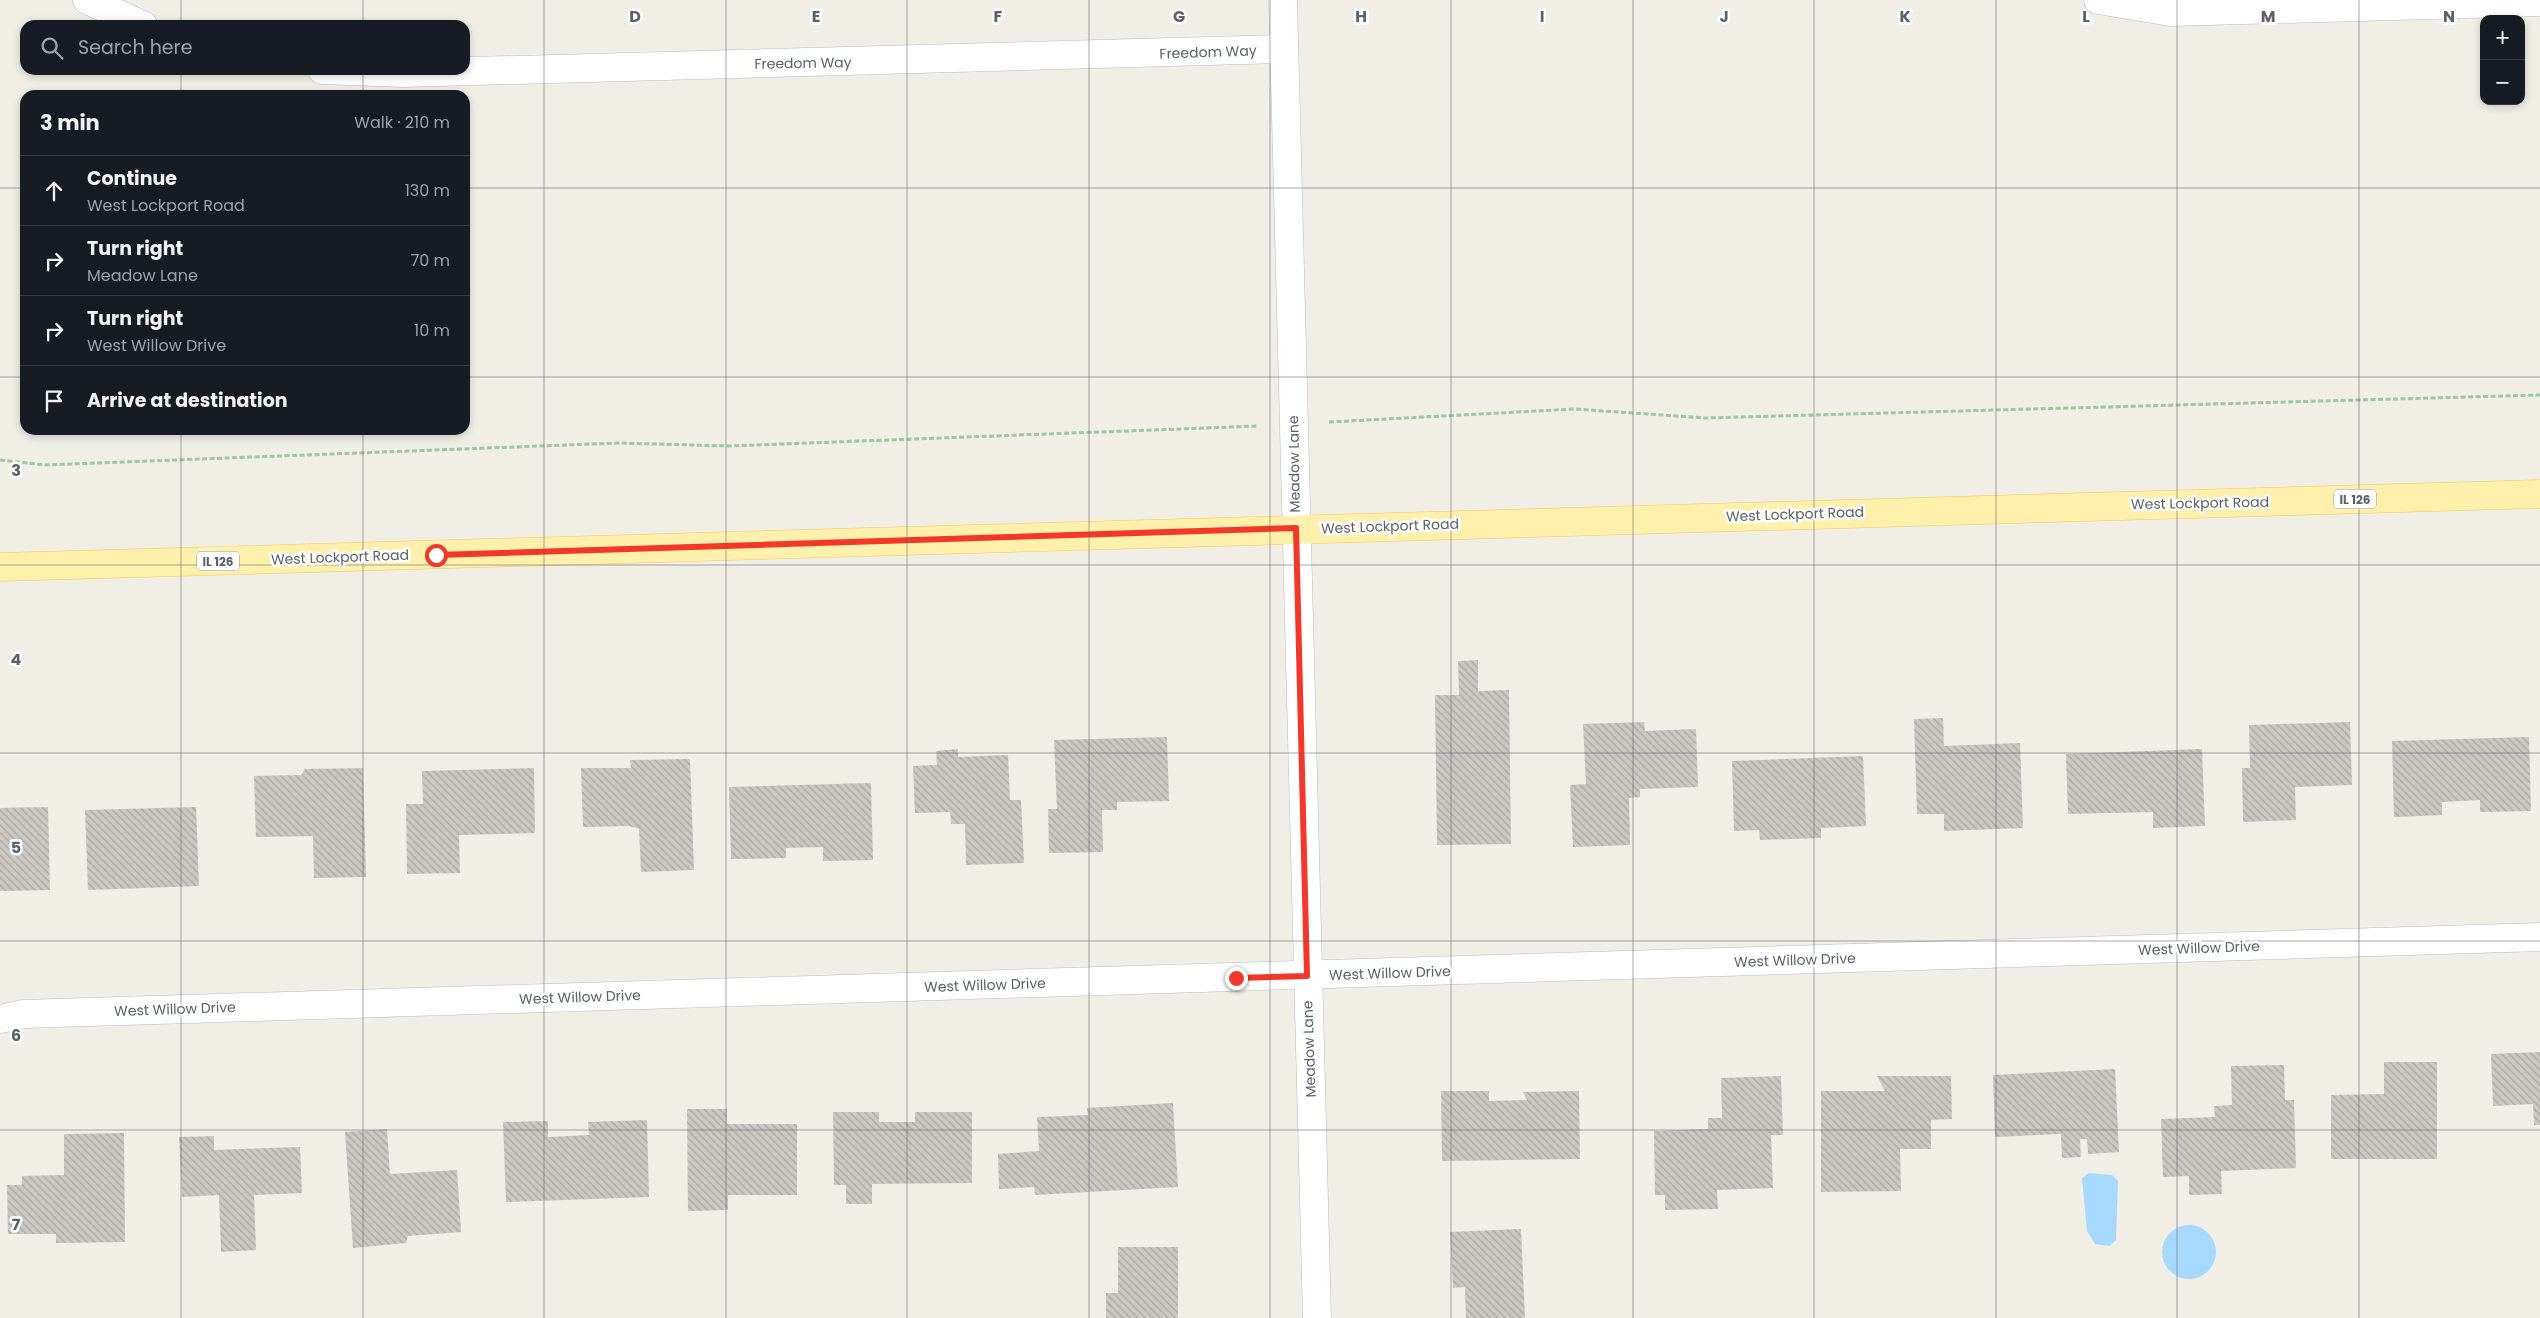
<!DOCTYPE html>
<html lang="en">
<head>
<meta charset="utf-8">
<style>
	:root { --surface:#171b24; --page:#242831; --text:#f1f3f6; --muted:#9ea1a6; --line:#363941 }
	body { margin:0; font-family:Poppins,sans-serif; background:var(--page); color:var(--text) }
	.controls { position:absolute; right:15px; top:15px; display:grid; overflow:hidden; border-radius:10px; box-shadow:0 2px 8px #0003 }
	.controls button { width:45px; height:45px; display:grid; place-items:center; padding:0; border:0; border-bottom:1px solid var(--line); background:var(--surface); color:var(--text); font:25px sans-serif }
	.stop { position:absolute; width:15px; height:15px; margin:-11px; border:4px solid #f33729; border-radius:50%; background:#fff }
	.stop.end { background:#f33729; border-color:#fff; box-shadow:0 1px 5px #0008 }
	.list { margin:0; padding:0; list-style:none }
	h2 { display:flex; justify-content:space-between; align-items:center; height:65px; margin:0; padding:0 20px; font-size:21px }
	h2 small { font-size:16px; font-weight:400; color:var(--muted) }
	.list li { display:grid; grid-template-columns:32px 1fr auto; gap:15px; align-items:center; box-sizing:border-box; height:70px; padding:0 20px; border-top:1px solid var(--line) }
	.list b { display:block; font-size:19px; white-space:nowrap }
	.list p { margin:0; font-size:16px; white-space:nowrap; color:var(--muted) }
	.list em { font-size:16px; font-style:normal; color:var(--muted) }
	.icon { flex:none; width:28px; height:28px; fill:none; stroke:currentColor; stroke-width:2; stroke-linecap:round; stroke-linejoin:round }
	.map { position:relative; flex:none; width:2540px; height:1318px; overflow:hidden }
	.search { position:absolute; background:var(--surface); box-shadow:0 2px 8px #0003; left:20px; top:20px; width:450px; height:55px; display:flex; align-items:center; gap:12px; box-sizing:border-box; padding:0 18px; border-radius:15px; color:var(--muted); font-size:19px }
	.panel { position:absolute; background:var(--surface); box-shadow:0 2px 8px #0003; left:20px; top:90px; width:450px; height:345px; border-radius:15px }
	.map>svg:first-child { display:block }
	.water { fill:#a7d9ff }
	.building { fill:url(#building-back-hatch) }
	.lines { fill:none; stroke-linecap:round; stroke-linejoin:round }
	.minor-casing { stroke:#b8bbc0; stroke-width:29 }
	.primary-casing { stroke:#f9ca55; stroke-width:29 }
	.path { stroke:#98c8a5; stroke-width:3; stroke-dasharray:5 2.5; stroke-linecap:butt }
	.minor { stroke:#fff; stroke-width:28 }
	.primary { stroke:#fff1ac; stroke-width:28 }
	.route { stroke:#f33729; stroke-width:6 }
	.grid { fill:none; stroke:#5d6167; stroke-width:1; stroke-opacity:0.55 }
	.labels { text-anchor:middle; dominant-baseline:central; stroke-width:5; stroke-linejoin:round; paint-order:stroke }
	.shield { fill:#fff; stroke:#8e9095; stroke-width:1 }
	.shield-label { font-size:12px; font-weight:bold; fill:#5d6167 }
	.street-label { font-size:14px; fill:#5d6167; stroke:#fff }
	.grid-label { font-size:16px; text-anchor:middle; font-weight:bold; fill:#5d6167; stroke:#fff; stroke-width:5; stroke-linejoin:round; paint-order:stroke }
</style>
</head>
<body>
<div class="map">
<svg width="2540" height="1318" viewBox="0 0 2540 1318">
	<defs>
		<pattern id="building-back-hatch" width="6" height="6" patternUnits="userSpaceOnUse" patternTransform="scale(1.25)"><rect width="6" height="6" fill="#cbc8c2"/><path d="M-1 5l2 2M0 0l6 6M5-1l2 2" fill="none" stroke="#a8a6a1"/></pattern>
	</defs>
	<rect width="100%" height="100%" fill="#f0eee5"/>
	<g class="water">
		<path d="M2089,1173L2112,1175L2118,1181L2116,1240L2110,1246L2095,1244L2087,1231L2082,1178Z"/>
		<circle cx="2189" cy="1252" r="27"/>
	</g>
	<g class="building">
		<path d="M1478,660V691L1509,690L1511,844L1437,845L1435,695H1459L1458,661Z"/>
		<path d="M1943,718L1944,746L2020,743L2023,828L1944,831V814H1917L1914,719Z"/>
		<path d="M1644,722L1645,731L1696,729L1698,787L1640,789V797L1629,798L1630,845L1573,847L1570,785L1586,784L1583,724Z"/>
		<path d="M2350,722L2352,785L2295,787L2296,820L2243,822L2242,768H2250L2249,725Z"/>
		<path d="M1167,737L1169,801L1117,802V810H1102L1103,852L1049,853L1048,809H1057L1054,740Z"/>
		<path d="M2529,737L2531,811L2480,812V800L2442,802V815L2394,817L2392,741Z"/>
		<path d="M958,749V757L1008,755L1010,800H1021L1024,863L966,865L965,824H951L950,812L915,813L913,766L937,765L936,751Z"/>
		<path d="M2202,749L2205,826L2153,828V812L2068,814L2066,754Z"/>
		<path d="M1863,756L1866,826L1821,828V838L1760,840L1759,830L1734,831L1732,761Z"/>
		<path d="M690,759L694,870L641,872L639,829L629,826L583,827L581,768H631L630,760Z"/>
		<path d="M363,768L366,877L314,878L313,836L256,837L254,776L301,775L305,769Z"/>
		<path d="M534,768L535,833L459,835L460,873L407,874L406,804H423L422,771Z"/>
		<path d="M871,783L873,860L823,861V847L786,848V858L731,859L729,787Z"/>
		<path d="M48,807L50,890L0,891V808Z"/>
		<path d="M196,807L199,886L88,890L85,810Z"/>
		<path d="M2540,1052V1125H2534L2533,1104L2493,1106L2491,1054Z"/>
		<path d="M2384,1062H2437V1159H2331V1095L2384,1094Z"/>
		<path d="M2284,1065L2285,1100H2294L2296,1168L2221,1171L2222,1194L2189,1195V1176L2163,1177L2161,1119L2215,1117L2214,1106L2232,1105L2231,1066Z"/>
		<path d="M2115,1069L2119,1152L2088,1154L2087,1139H2080L2081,1157L2062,1158L2061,1134L1995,1137L1993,1075Z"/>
		<path d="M1781,1076L1783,1135H1771L1773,1188L1717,1190L1718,1209L1665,1210V1195H1655L1654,1131L1708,1129V1118H1722L1721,1078Z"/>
		<path d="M1877,1076H1951L1952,1119L1931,1120V1149H1900L1901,1191L1821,1192V1091H1885Z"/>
		<path d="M1441,1091H1489V1101L1527,1100L1523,1092L1579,1091L1580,1159L1442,1161Z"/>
		<path d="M1173,1103L1178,1187L1035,1195L1034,1187L999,1189L998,1154L1039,1151L1037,1117L1088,1115L1087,1108Z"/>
		<path d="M687,1109H727V1124H797V1195H728V1210L688,1211Z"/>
		<path d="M833,1112H879V1122H915V1112H972V1183L872,1184V1204H846V1185H834Z"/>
		<path d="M647,1120L649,1197L506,1202L503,1122L548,1121V1137L589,1135L588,1122Z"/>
		<path d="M387,1129L390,1174L457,1170L461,1232L408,1236L406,1243L353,1248L345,1132Z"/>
		<path d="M124,1133L125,1242L56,1243V1234H8L7,1185H22V1176L64,1175V1134Z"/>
		<path d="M214,1136V1150L300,1147L302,1193L254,1195L256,1250L221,1252L219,1195L182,1197L179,1137Z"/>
		<path d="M1521,1229L1525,1318H1466L1465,1287L1453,1288L1450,1232Z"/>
		<path d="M1118,1247H1178V1318H1106V1293H1118Z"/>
	</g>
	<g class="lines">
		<g class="minor-casing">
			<g id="minor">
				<path d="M87,0L143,25"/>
				<path d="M1283,0L1317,1318"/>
				<path d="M2098,0L2171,12L2540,2"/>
				<path d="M322,70L403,73L1284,49"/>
				<path d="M0,1019L23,1014L2540,937"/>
			</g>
		</g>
		<g class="primary-casing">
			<path id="primary" d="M0,567L2540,494"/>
		</g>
		<g class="path">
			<path d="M1329,422L1575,409L1705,418L2540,395"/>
			<path d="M0,460L45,465L618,443L729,446L1258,426"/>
		</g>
		<use href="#minor" class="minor"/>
		<use href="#primary" class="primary"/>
	</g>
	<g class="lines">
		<path class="route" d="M436,555L1296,528L1307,976L1236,978"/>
	</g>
	<path class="grid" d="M181,0V25M363,0V25M544,0V1318M726,0V1318M907,0V1318M1089,0V1318M1270,0V1318M1451,0V1318M1633,0V1318M1814,0V1318M1996,0V1318M2177,0V1318M2359,0V1318M181,70V95M363,70V95M0,188H25M465,188H2540M0,377H25M465,377H2540M181,430V1318M363,430V1318M0,565H2540M0,753H2540M0,941H2540M0,1130H2540"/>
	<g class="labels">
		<g class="shield">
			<rect x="2334" y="489.5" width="42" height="19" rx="4"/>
			<rect x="197" y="551.5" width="42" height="19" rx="4"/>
		</g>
		<g class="shield-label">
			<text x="2355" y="499">IL 126</text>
			<text x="218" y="561">IL 126</text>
		</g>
		<g class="street-label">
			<text transform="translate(1208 52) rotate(-2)">Freedom Way</text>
			<text transform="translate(803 63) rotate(-1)">Freedom Way</text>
			<text transform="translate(1294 464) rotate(-91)">Meadow Lane</text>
			<text transform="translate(2200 503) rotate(-1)">West Lockport Road</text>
			<text transform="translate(1795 514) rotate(-2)">West Lockport Road</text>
			<text transform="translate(1390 526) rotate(-2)">West Lockport Road</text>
			<text transform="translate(340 557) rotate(-2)">West Lockport Road</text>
			<text transform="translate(2199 948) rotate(-2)">West Willow Drive</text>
			<text transform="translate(1795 960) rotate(-2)">West Willow Drive</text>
			<text transform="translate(1390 973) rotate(-2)">West Willow Drive</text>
			<text transform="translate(985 985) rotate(-2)">West Willow Drive</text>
			<text transform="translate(580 997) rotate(-2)">West Willow Drive</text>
			<text transform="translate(175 1009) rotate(-2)">West Willow Drive</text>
			<text transform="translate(1309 1049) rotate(-92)">Meadow Lane</text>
		</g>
	</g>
	<g class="grid-label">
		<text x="635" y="22">D</text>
		<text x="816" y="22">E</text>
		<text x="998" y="22">F</text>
		<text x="1179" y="22">G</text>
		<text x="1361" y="22">H</text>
		<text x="1542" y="22">I</text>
		<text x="1724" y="22">J</text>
		<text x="1905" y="22">K</text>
		<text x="2086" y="22">L</text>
		<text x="2268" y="22">M</text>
		<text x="2449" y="22">N</text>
		<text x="16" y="476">3</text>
		<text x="16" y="665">4</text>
		<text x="16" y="853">5</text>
		<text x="16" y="1041">6</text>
		<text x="16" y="1230">7</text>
	</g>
</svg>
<div class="controls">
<button>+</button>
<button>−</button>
</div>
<div class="stop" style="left:436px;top:555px"></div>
<div class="stop end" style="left:1236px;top:978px"></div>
<div class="search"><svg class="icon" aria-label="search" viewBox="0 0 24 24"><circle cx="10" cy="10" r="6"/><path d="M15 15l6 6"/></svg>Search here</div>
<section class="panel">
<h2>3 min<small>Walk · 210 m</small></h2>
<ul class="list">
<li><svg class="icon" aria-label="ahead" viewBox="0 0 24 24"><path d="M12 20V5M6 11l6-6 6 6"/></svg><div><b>Continue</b><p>West Lockport Road</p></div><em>130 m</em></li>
<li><svg class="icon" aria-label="right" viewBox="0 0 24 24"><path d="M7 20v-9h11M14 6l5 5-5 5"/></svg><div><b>Turn right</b><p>Meadow Lane</p></div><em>70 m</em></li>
<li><svg class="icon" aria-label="right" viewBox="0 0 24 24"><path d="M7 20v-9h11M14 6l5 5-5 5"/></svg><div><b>Turn right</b><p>West Willow Drive</p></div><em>10 m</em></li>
<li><svg class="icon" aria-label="arrive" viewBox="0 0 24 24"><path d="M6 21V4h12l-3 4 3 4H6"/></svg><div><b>Arrive at destination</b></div></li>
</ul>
</section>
</div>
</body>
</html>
